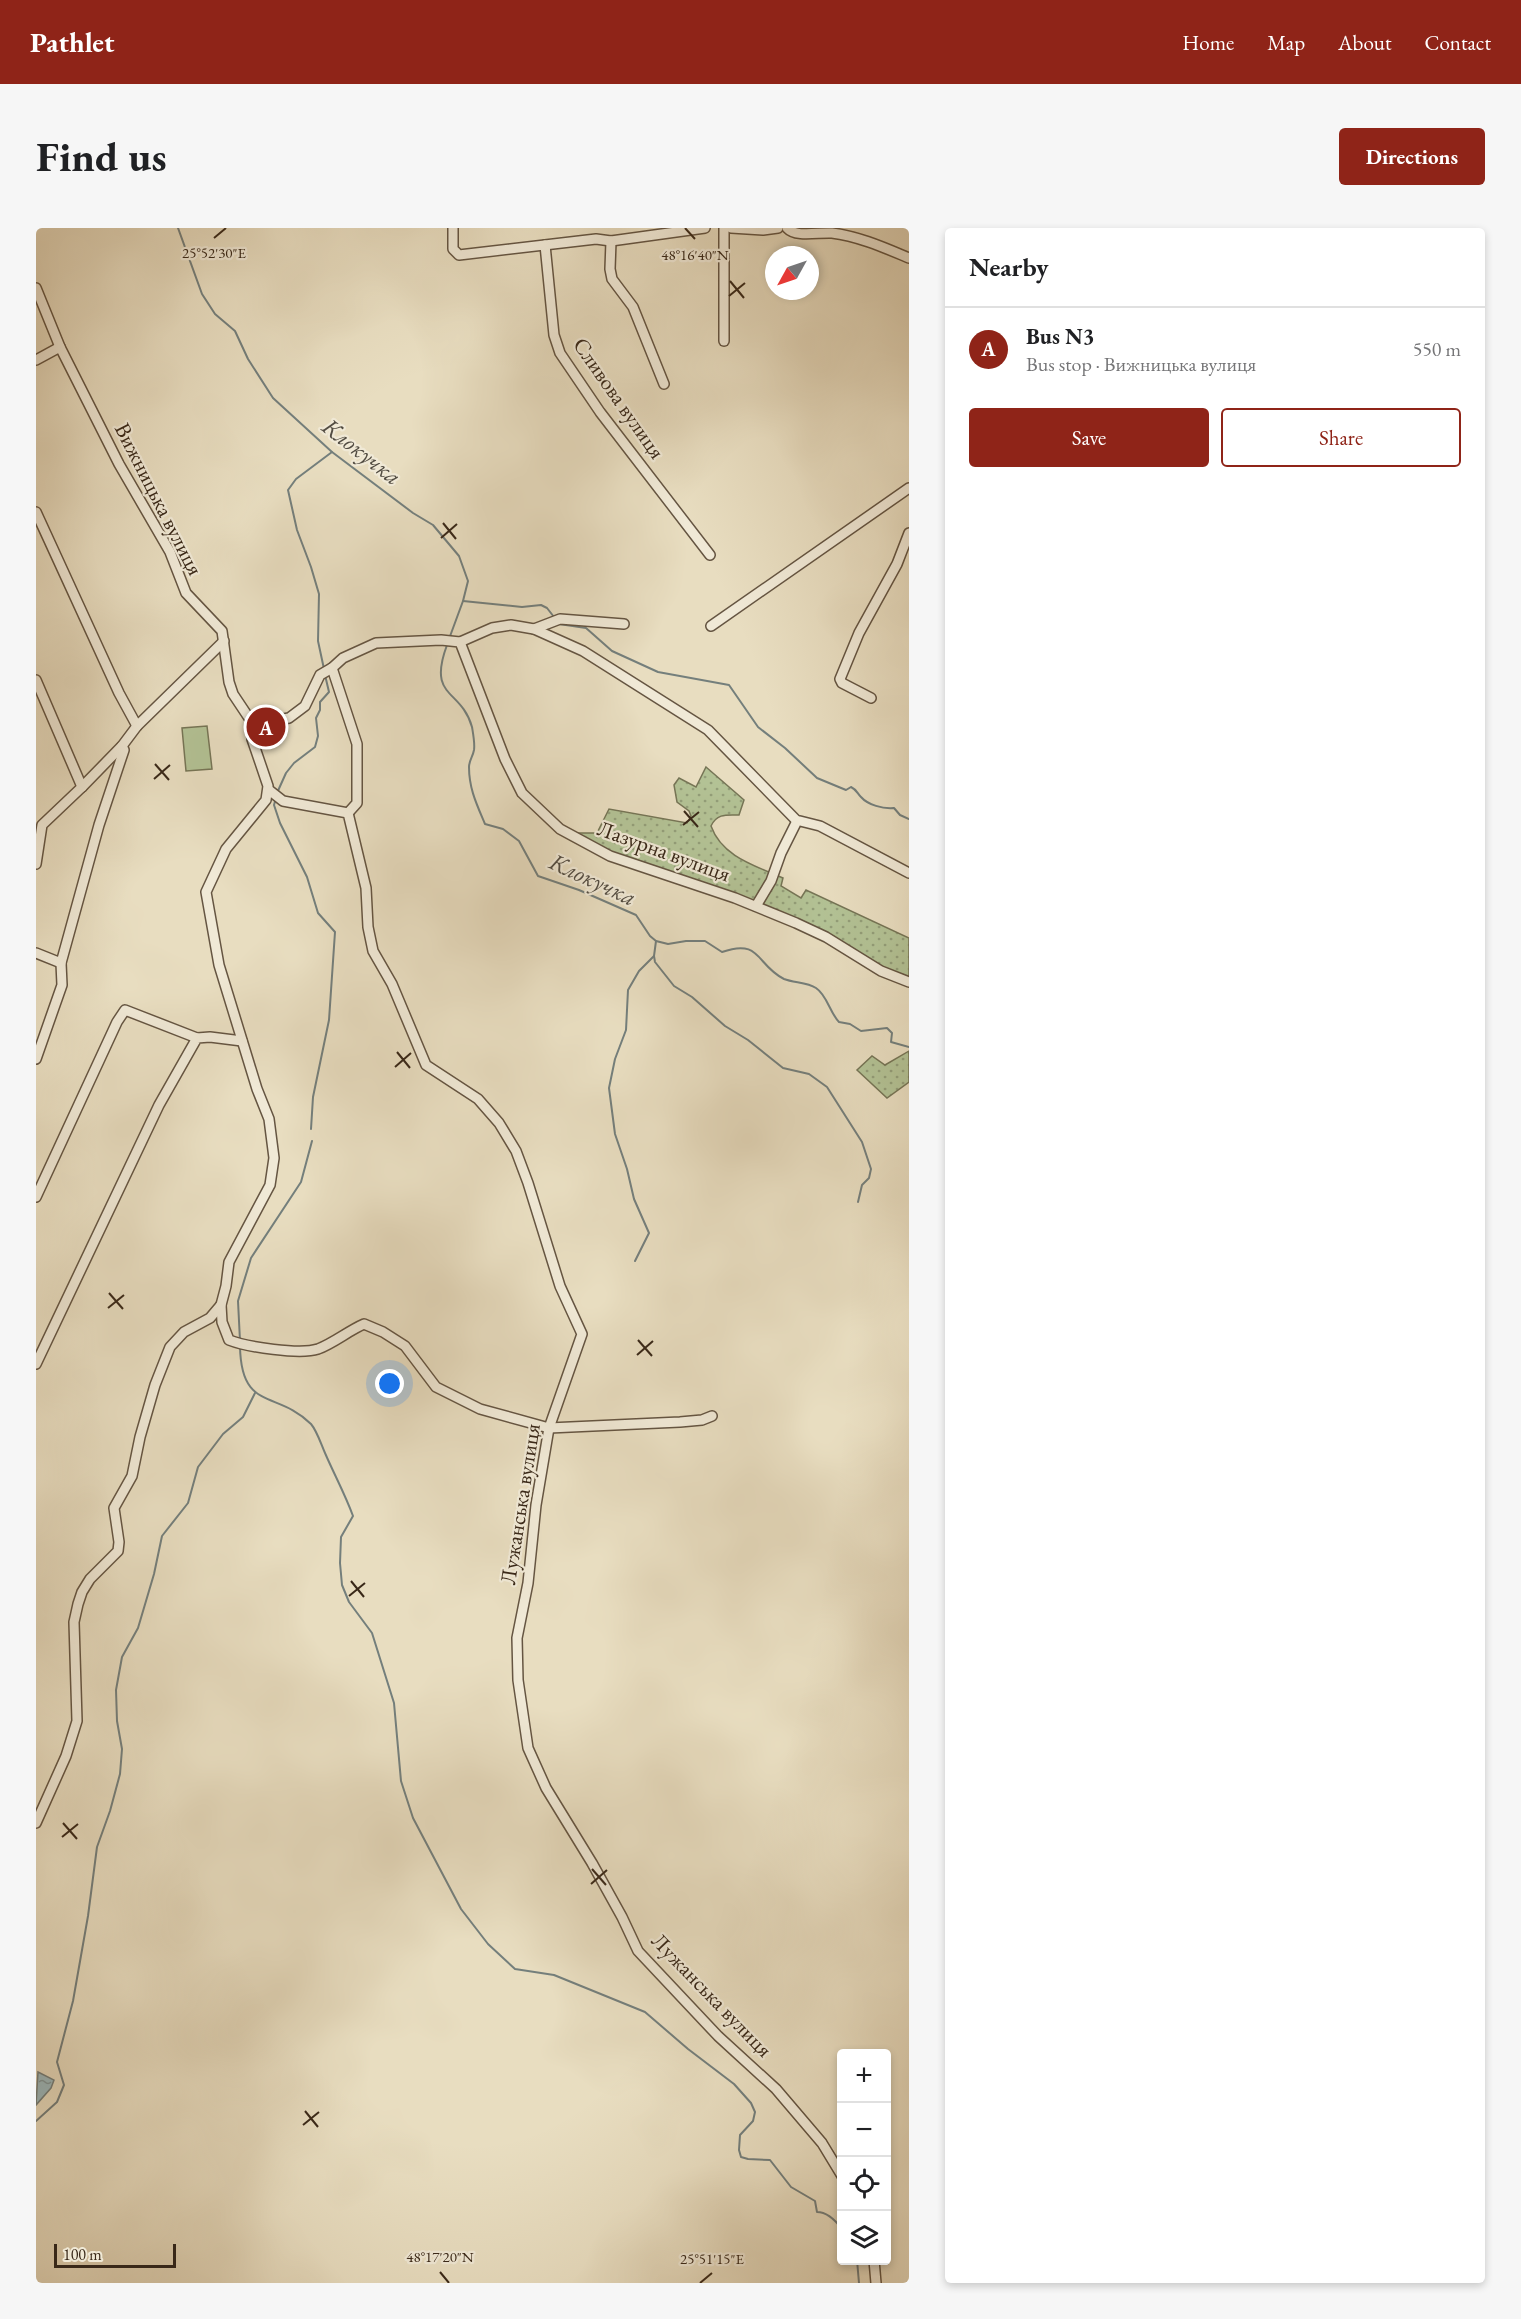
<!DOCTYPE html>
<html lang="en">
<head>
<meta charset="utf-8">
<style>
	:root { --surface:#fff; --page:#f6f6f6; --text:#202124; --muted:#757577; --line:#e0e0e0; --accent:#8f2418 }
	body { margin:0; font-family:"EB Garamond",serif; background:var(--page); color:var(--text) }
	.controls { position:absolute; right:18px; bottom:18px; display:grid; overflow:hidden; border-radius:6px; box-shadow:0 3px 9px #0003 }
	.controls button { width:54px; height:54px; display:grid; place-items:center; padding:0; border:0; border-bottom:2px solid var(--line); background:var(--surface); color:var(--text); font:30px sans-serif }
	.compass { position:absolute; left:729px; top:18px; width:54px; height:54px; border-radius:50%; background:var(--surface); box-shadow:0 3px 9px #0003; rotate:230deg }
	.scale { position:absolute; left:18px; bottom:15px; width:122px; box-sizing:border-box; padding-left:6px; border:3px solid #392818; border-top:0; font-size:16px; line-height:21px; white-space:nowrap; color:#392818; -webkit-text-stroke:4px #f0e9d6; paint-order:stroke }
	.you { position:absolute; left:354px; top:1156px; width:21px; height:21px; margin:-15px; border:4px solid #fff; border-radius:50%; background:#1a73e8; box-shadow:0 0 0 9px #1a73e833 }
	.badge { display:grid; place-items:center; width:39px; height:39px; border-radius:50%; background:var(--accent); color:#fff; font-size:20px; font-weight:700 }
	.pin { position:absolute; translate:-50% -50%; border:3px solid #fff; box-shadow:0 2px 6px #0006 }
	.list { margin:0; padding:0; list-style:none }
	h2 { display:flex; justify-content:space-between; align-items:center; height:78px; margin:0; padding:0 24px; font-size:26px }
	h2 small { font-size:20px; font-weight:400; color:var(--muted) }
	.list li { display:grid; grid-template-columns:39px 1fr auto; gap:18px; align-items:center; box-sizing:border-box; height:84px; padding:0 24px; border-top:2px solid var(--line) }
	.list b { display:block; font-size:22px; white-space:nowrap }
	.list p { margin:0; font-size:20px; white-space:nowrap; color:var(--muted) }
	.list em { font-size:20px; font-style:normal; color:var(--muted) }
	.actions { display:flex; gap:12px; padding:18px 24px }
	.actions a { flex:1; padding:14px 0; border:2px solid var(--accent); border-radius:6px; text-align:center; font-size:21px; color:var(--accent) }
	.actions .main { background:var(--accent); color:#fff }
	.icon { flex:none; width:33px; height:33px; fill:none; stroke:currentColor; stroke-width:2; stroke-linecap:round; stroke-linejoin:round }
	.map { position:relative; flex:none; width:873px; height:2055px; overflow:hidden; border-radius:6px }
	header { display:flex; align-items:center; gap:36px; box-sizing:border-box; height:84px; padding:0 30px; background:var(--accent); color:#fff }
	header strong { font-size:28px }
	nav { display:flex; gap:33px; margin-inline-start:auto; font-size:21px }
	.intro { display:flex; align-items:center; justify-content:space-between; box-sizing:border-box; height:144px; padding:0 36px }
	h1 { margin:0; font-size:42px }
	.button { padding:15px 27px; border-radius:6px; background:var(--accent); color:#fff; font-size:21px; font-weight:700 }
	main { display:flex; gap:36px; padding:0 36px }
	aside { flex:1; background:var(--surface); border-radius:6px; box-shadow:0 3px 9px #0003 }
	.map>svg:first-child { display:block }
	.grass { fill:url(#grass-dots); stroke:#767556; stroke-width:1.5 }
	.pitch { fill:#b3c295; stroke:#767556; stroke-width:1.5 }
	.water { fill:url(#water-ripples); stroke:#747f7c; stroke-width:1.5 }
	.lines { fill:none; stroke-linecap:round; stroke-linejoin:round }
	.stream { stroke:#747f7c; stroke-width:2 }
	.street-casing { stroke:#655542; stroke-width:12 }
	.street { stroke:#f0e9d6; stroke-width:9 }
	.ticks { fill:none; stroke:#392818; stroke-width:2 }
	.labels { text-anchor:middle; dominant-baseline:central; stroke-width:4.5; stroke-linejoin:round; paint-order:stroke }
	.street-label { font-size:22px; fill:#392818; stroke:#f0e9d6 }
	.water-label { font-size:24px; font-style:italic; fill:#524c42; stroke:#f0e9d6 }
	.ticks-label { font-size:15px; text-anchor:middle; fill:#392818; stroke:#f0e9d6; stroke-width:4.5; stroke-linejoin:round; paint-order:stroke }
</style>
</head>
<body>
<header>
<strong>Pathlet</strong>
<nav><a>Home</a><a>Map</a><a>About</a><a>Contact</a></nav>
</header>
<div class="intro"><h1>Find us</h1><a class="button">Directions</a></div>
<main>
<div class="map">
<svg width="873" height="2055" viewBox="0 0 873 2055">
	<defs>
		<pattern id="grass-dots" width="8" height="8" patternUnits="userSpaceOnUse" patternTransform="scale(1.5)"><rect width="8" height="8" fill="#b3c295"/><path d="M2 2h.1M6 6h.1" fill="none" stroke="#939e79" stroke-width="1.8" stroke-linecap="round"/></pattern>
		<pattern id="water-ripples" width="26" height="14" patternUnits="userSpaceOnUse" patternTransform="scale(1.5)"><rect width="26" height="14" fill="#9cb9be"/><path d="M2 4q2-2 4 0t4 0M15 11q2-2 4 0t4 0" fill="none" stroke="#809699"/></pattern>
	</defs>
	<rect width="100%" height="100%" fill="#e8ddc0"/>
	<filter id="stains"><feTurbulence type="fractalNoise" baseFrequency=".00333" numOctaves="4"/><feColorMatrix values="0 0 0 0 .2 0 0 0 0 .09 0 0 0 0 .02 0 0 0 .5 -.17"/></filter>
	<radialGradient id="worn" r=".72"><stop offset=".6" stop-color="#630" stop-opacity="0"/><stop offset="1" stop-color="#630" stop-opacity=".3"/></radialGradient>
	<g class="grass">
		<path d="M670,539L708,572L703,587C691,587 681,585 675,598C686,629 720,638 747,650L745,658L765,670L770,662L873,710V759L757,695L698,671L582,635L534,612L538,605H561L573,581L651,595L655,588L653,583L641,574L638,557L643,550L660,559Z"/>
		<path d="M873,823V854L851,870L821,842L836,828L849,837Z"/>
	</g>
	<path class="pitch" d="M171,498L176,541L150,543L146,500Z"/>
	<path class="water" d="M2,1844L18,1852L15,1860L0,1877Z"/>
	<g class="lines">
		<g class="stream">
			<path d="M142,0L166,66L179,86L199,103L212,131L237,170L296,224L377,285L397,297L423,328L432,353L427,373L413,411"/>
			<path d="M427,373L486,379L505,377L511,380L518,389"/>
			<path d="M523,396L550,400L576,423L622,444L693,457L722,499L749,520L781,550L810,562L815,559C821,562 821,565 825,569C832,577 847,581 858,580L864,587L873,591"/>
			<path d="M411,417C391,471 425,460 436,499C437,505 439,515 438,522C437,528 433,533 433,539C433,561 441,577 449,596L467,601L483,613L502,648L543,662L600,687L614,708L620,713L632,716L650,713H669L686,724C725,710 720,737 748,751C758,755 771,754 780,760C791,767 794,785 803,794L814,796L825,803L851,800L856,805L855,814L873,819"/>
			<path d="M288,441L282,413L283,366L275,339L261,302L252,262L260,251L296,224"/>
			<path d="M241,565L250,545L258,535L279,519L282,508L280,490L284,482V474L293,464L289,447"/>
			<path d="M240,570L238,577L244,595L271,649L282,685L299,704L293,792L277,869L275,901"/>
			<path d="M618,728L619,734L638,758L656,769L689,798L712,812L747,840L773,846L791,859L826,914L835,941L833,950L826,957L822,974"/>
			<path d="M599,1033L613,1005L598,971L591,941L579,906L573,860L579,831L590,802L592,762L603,743L618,728L620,713"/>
			<path d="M204,1113L202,1073L215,1030L265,954L276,913"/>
			<path d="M204,1118C205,1184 241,1162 275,1196C281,1203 285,1216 289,1225C298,1246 309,1266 317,1288L305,1309L304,1335L306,1357L313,1374L336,1405L358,1475L365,1553L377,1590L425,1681L452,1716L479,1741L518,1747L609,1784L652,1821L698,1856L715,1875L719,1884L717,1893L704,1907L703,1922L705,1929L712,1931L734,1932L755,1959L779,1973L781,1984C791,1984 800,1993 806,2001"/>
			<path d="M0,1893L21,1874L28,1857L21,1834L37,1773L52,1688L61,1619L74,1583L84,1546L86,1521L81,1493L80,1462L86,1429L102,1400L118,1346L126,1308L152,1275L162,1239L187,1206L207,1189L219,1165"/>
			<path d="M821,2032L823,2055"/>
		</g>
		<g class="street-casing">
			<g id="street">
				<path d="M417,0V21L423,27L560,11L575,13L669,0"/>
				<path d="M695,0L727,2L742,0"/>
				<path d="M751,0C760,10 783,4 796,5C822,8 849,20 873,30"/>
				<path d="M575,13L574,41L576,51L597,79L628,156"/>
				<path d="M509,17L518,107L524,125L564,184L674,327"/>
				<path d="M0,60L24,119L83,236L134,324L150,365L186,403L193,454L197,466L215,493L216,511L232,558L230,572L190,621L170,664L183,737L221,861L233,891L238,930L234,957L193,1034L190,1058L185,1077L186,1094L193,1112C211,1119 264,1127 282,1121C298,1115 312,1103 328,1096L347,1104L369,1118L400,1159L444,1181L513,1200L644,1194L666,1192L676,1188"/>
				<path d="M688,113V0"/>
				<path d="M0,132L24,119"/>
				<path d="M0,284L83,465L101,498"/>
				<path d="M675,398L873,260"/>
				<path d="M498,401L524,391L588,396"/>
				<path d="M424,414L456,400L475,397L498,401L547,423L672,502L761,593"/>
				<path d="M296,440L321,516V575L312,585"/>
				<path d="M0,452L46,559"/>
				<path d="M835,470L806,455L804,451L823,405L861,336L873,305"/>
				<path d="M215,493L230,494L253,490L269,478L284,447L296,440L307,430L340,415L405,412L424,414L469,531L486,565L524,601L574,628L699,670L760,695L790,709L845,743L873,754"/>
				<path d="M233,562L247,573L312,585L330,660L332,699L337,723L356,756L390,837L442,871L463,895L480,923L492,955L524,1058L546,1106L513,1200L500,1277L492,1355L481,1410L482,1452L492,1520L510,1560L556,1635L586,1689L602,1723L682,1808L740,1861L786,1915L806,1948"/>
				<path d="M0,636L6,597L46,559L86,518L101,498L188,413"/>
				<path d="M720,678L735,653L745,625L761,593H764L784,598L873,645"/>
				<path d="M0,725L25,735"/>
				<path d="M0,831L26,757L25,735L63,597L88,522L86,518"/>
				<path d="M0,969L81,794L89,782L161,810"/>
				<path d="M0,1136L123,877L161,810L174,809L206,813"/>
				<path d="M0,1595L30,1528L41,1493L38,1394L42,1376L46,1364L54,1351L82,1323L83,1314L78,1280L96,1248L104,1209L119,1157L134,1119L148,1104L174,1090L185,1077"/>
				<path d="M838,2032L840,2055"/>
			</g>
		</g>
		<use href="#street" class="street"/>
	</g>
	<path class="ticks" d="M649,0L659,11M178,10L190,0M694,53L708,70M693,68L709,55M407,295L420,311M405,310L421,296M119,536L133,552M118,551L134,537M648,583L662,599M647,597L663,584M361,824L374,840M359,839L375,825M73,1065L87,1081M72,1080L88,1067M602,1112L616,1128M601,1127L617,1113M315,1353L328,1369M313,1368L329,1355M27,1595L41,1611M26,1609L42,1596M556,1641L570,1657M555,1656L571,1642M269,1883L282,1899M267,1897L283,1884M404,2044L413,2055M664,2055L676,2045"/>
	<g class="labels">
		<g class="street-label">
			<text transform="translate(583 170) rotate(55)">Сливова вулиця</text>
			<text transform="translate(123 271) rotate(63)">Вижницька вулиця</text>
			<text transform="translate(628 623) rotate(20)">Лазурна вулиця</text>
			<text transform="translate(484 1276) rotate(-81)">Лужанська вулиця</text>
			<text transform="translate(676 1767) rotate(46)">Лужанська вулиця</text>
		</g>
		<g class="water-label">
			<text transform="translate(326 223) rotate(38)">Клокучка</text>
			<text transform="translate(557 651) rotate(25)">Клокучка</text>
		</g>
	</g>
	<g class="ticks-label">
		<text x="178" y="30">25°52'30"E</text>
		<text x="659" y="32">48°16'40"N</text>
		<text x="404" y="2034">48°17'20"N</text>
		<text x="676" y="2036">25°51'15"E</text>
	</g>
	<rect width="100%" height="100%" filter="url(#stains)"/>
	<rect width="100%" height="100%" fill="url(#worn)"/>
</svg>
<div class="controls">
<button>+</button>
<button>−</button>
<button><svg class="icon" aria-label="locate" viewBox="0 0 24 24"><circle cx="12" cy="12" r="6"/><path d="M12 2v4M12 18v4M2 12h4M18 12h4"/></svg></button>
<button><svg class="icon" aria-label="layers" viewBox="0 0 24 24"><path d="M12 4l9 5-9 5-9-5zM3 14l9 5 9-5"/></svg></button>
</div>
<svg class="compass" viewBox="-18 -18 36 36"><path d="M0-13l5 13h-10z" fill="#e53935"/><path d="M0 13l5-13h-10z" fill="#757577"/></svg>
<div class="scale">100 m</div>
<div class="you"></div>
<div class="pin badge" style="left:230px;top:499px">A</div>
</div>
<aside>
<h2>Nearby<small></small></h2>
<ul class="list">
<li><span class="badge">A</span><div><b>Bus N3</b><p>Bus stop · Вижницька вулиця</p></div><em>550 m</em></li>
</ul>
<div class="actions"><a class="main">Save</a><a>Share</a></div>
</aside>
</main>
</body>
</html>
